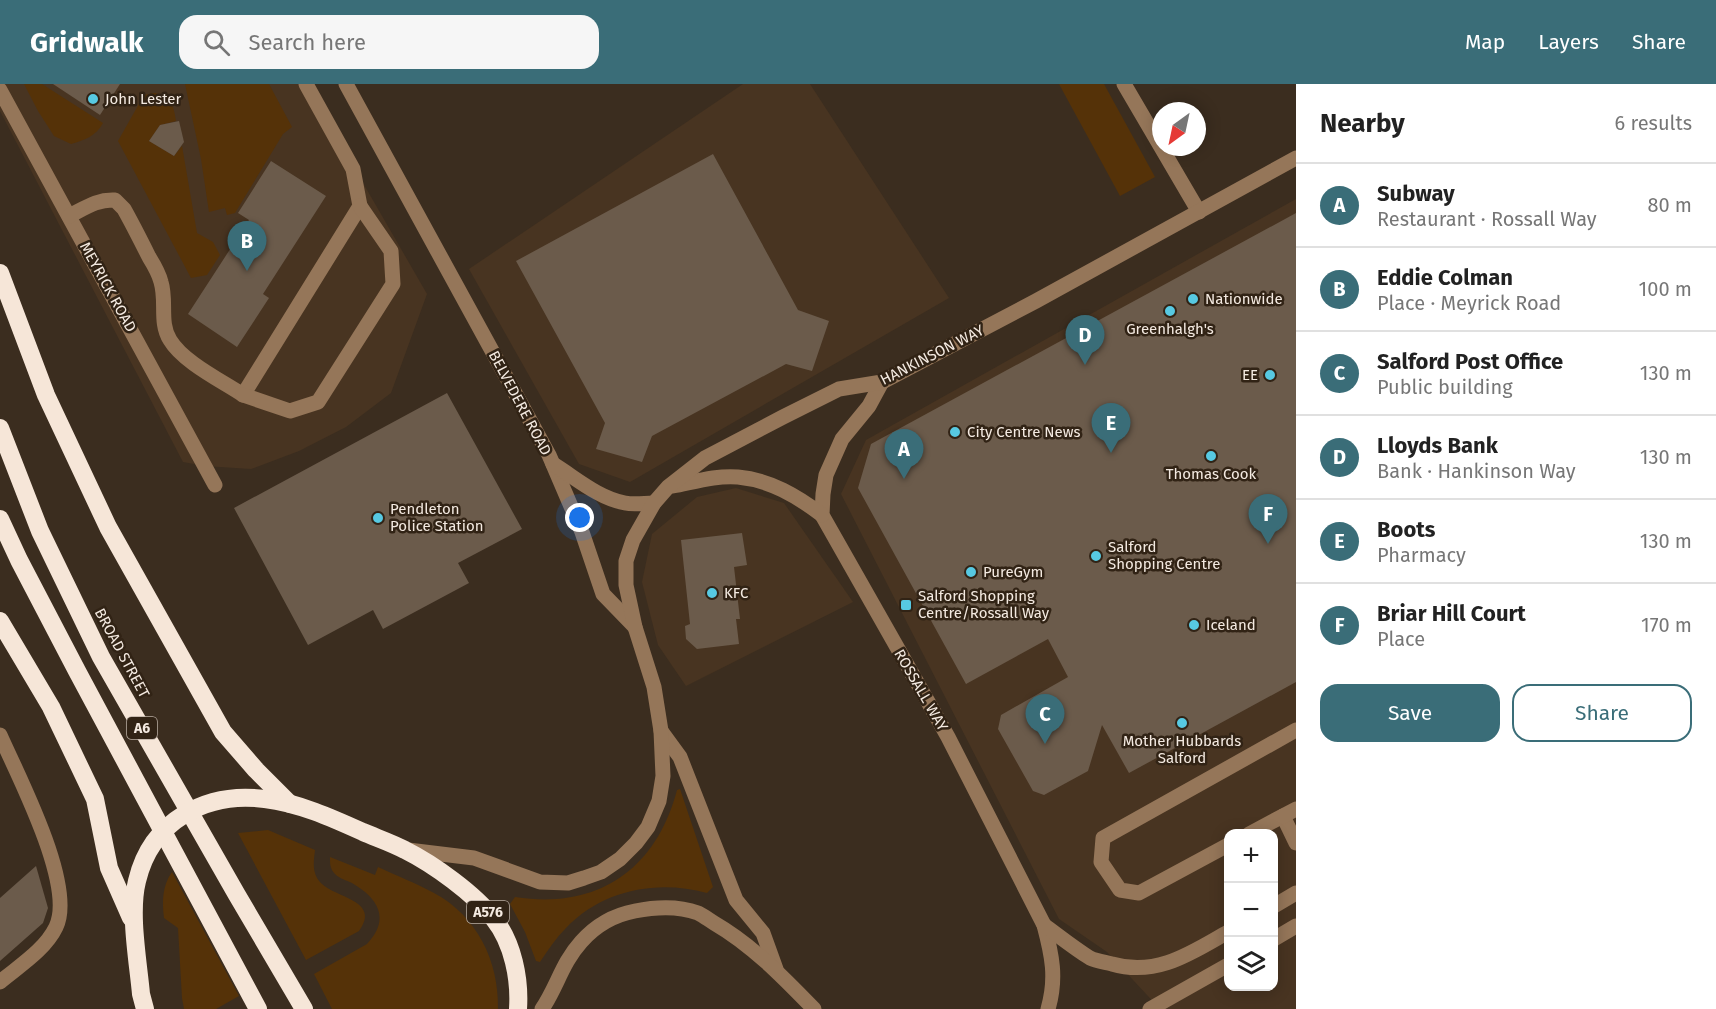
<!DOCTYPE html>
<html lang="en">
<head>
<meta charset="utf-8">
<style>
	:root { --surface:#fff; --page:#f6f6f6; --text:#222; --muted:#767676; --line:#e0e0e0; --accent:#3a6d78 }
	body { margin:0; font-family:"Fira Sans",sans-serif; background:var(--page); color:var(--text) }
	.controls { position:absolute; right:18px; bottom:18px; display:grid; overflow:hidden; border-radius:12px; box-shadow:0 3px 15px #0003 }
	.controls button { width:54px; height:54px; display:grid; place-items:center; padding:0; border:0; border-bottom:2px solid var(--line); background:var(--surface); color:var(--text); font:30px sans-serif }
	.compass { position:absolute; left:1152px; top:18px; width:54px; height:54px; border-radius:50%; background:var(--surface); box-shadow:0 3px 15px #0003; rotate:213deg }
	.you { position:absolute; left:580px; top:434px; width:21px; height:21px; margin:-15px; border:4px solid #fff; border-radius:50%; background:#1a73e8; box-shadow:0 0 0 9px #1a73e833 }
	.badge { display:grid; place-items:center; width:39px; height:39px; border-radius:50%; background:var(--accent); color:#fff; font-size:20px; font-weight:700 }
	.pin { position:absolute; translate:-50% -50px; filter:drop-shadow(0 2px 3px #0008) }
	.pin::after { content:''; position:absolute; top:32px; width:21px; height:18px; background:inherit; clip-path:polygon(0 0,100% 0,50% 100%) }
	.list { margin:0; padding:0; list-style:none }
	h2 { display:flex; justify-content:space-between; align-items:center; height:78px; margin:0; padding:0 24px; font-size:26px }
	h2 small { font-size:20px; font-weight:400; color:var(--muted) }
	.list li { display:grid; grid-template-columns:39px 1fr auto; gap:18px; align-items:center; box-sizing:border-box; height:84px; padding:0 24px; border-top:2px solid var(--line) }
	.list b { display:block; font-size:22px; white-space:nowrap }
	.list p { margin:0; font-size:20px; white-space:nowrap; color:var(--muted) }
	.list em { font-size:20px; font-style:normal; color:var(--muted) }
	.actions { display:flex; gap:12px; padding:18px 24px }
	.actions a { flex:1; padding:14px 0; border:2px solid var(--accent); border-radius:18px; text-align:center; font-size:21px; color:var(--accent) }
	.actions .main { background:var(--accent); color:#fff }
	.icon { flex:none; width:33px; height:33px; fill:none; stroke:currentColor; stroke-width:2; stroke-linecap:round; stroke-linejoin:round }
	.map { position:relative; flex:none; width:1296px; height:925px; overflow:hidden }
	header { display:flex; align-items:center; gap:36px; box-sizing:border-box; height:84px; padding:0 30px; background:var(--accent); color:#fff }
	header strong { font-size:28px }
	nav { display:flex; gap:33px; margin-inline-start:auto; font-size:21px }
	.search { width:420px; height:54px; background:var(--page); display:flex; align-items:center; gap:15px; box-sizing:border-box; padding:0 21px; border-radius:18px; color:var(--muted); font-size:22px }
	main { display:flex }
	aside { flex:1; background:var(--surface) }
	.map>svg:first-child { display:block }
	.built { fill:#483421; fill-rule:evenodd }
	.green { fill:#553208 }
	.building { fill:#6b5b4b }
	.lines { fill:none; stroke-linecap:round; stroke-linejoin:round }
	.minor { stroke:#957659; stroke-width:15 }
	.highway { stroke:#f6e6d8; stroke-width:18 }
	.poi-dot { fill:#57c9e2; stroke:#312315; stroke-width:2 }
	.labels { text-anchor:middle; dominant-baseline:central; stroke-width:5; stroke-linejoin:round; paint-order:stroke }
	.shield { fill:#312315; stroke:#baaea4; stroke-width:1.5 }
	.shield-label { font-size:14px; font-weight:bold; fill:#f4eae1 }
	.poi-label { font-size:15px; fill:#f4eae1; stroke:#312315; text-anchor:start }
	.street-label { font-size:15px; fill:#f4eae1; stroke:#312315 }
</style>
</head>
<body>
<header>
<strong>Gridwalk</strong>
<div class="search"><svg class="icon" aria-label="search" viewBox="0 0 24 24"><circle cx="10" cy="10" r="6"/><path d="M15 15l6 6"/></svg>Search here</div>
<nav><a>Map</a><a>Layers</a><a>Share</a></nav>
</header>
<main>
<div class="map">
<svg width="1296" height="925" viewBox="0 0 1296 925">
	<rect width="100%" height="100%" fill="#3b2d1f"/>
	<g class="built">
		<path d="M0,0H306L427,210L391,309L346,343L299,367L251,385L205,382L183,378L0,27Z"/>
		<path d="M743,0H810L949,214L630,398L579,380L469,185Z"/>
		<path d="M1296,115V925H1160L1107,868L1059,835L841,410L866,356ZM1228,750H1274V902H1228Z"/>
		<path d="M736,404L784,419L853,518L686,602L658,561L642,498L652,450L697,413Z"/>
	</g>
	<g class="green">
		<path d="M24,0H42L103,39C96,52 85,56 71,60L54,52L38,27Z"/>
		<path d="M185,0H269L292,43L283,50L235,129L227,131L225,124L209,128L201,75Z"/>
		<path d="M1059,0H1104L1155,93L1120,112Z"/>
		<path d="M155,9C171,13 174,22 176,37L160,41L149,57L174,72L182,62L197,149L213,158L220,171L207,191L191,194L118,57L144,11Z"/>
		<path d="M680,705L713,803L707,809C657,795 602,806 566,844C556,854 548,866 540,878L536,877L525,848L510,820L515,813C597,826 656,786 677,706Z"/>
		<path d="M268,746L315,766C314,775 312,785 317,794C328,815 383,813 359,847L306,876L238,749Z"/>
		<path d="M330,773L375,791L378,783C397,792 416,799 434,809C477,832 499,877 498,925H332L314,890L367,860C391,835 378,814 352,799C346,796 340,795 335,790C330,785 330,780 330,773Z"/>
		<path d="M172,788L239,912L216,925H184L182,914L178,844L164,834C162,818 162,802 172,788Z"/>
	</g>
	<g class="building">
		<path d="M53,0H120L100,31Z"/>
		<path d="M179,37L184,58L174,72L149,57L160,41Z"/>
		<path d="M713,70L798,226L829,237L812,287L786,280L652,352L642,378L596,365L605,339L516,177Z"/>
		<path d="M271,77L326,112L263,210L269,214L237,263L188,230L249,136L238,129Z"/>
		<path d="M1296,129V598L1129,689L1102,641L1088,687L1044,711L1033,707L998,645L1001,631L1068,593L1048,555L966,600L858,404L871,360Z"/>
		<path d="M447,309L522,445L458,479L469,499L383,545L373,526L308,561L234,424Z"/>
		<path d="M742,449L747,481L734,483L740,535H736L739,560L697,565L686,555L685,542L690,540L681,456Z"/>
		<path d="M36,782L48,824L43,839L0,877V814Z"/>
	</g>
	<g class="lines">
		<g class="minor">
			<path d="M346,0L549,371L582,448L603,510L635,543"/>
			<path d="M1124,0L1199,128"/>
			<path d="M0,6L215,401"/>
			<path d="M69,132C85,124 97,115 115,116L124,125C133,141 141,157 149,173C154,181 159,190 161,198C167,217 159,239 170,256C183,278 222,297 243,311L360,122L353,85L306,0"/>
			<path d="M882,298L869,322L842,355L826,391L823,410L822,431L948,653L1044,841C1052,871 1057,894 1048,925"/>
			<path d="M243,311L290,327L318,318L393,200L391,167L360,122"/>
			<path d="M553,380C576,394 598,414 625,419C634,421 645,419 654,419"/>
			<path d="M673,402C694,398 717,391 738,393C770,396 797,412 822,431"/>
			<path d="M661,647L680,673L736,816L763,849L776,885"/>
			<path d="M0,651C18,692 76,802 56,843C45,866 19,882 0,898"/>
			<path d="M1283,732L1296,759"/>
			<path d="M1249,750L1296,725"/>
			<path d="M1228,761L1139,809L1120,806L1101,778L1103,754L1296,646"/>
			<path d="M408,766L474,774L540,798L568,799L584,794L601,788L620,775L636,759L648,743L659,717L663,692L661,647L654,603L635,543L626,501V477L633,456L654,419L668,403L705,374L783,333L839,305L882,298L1036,217L1296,74"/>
			<path d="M1274,822L1296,809"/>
			<path d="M1044,841C1059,852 1074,864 1090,874C1096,877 1104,878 1112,880C1157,893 1191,869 1228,848"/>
			<path d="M1274,855L1296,842"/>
			<path d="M542,925C557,903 562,879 581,858C595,842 614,831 635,827C655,823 679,822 698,829C704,832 709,836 714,839C752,861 783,893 814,925"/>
			<path d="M1150,925L1228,881"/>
		</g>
		<g class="highway">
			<path d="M0,189L46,311L108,443L223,648L256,686L290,720"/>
			<path d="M0,344L40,447L101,573L237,811L304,925"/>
			<path d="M0,435L19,476L77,587L258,925"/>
			<path d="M0,537L51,623L95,715L109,784L131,834"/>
			<path d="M145,925L141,910C138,877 129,829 137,797C151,737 206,707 265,715C299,719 332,734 363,748C377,754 392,759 405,766C433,780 475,810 494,835C513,859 520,895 518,925"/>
		</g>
	</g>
	<g class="poi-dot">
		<circle cx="93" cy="15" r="6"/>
		<circle cx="1193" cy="215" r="6"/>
		<circle cx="1170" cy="227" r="6"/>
		<circle cx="1270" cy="291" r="6"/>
		<circle cx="955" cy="348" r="6"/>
		<circle cx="1211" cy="372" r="6"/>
		<circle cx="378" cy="434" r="6"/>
		<circle cx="1096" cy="472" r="6"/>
		<circle cx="971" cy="488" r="6"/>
		<circle cx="712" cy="509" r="6"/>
		<rect x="900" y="515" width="12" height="12" rx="3"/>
		<circle cx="1194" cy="541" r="6"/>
		<circle cx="1182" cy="639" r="6"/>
	</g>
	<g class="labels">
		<g class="shield">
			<rect x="127" y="633" width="30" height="22" rx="4.5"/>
			<rect x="467" y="817" width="42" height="22" rx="4.5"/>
		</g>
		<g class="shield-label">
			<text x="142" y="644">A6</text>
			<text x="488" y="828">A576</text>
		</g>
		<g class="poi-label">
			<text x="105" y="15">John Lester</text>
			<text x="1205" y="215">Nationwide</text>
			<text x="1170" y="245" text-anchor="middle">Greenhalgh's</text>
			<text x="1258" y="291" text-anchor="end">EE</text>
			<text x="967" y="348">City Centre News</text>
			<text x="1211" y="390" text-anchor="middle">Thomas Cook</text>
			<text x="390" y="425">Pendleton<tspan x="390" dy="17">Police Station</tspan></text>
			<text x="1108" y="463">Salford<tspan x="1108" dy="17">Shopping Centre</tspan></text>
			<text x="983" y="488">PureGym</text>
			<text x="724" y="509">KFC</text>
			<text x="918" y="512">Salford Shopping<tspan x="918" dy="17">Centre/Rossall Way</tspan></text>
			<text x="1206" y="541">Iceland</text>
			<text x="1182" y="657" text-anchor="middle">Mother Hubbards<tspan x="1182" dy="17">Salford</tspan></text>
		</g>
		<g class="street-label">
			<text transform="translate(108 203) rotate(61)">MEYRICK ROAD</text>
			<text transform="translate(932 271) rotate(-27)">HANKINSON WAY</text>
			<text transform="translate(520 319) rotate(62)">BELVEDERE ROAD</text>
			<text transform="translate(122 569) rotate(62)">BROAD STREET</text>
			<text transform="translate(921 606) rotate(60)">ROSSALL WAY</text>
		</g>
	</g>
</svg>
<div class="controls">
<button>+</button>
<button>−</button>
<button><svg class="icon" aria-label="layers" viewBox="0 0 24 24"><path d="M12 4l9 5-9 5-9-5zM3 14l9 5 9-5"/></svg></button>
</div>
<svg class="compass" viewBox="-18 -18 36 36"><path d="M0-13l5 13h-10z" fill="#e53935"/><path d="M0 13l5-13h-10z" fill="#767676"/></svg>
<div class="you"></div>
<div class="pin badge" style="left:904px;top:395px">A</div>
<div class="pin badge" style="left:247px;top:187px">B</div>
<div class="pin badge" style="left:1045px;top:660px">C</div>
<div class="pin badge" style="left:1085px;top:281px">D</div>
<div class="pin badge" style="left:1111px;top:369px">E</div>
<div class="pin badge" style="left:1268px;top:460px">F</div>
</div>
<aside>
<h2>Nearby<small>6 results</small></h2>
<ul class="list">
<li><span class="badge">A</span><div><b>Subway</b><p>Restaurant · Rossall Way</p></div><em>80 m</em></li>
<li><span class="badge">B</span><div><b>Eddie Colman</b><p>Place · Meyrick Road</p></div><em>100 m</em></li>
<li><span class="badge">C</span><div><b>Salford Post Office</b><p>Public building</p></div><em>130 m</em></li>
<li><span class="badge">D</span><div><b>Lloyds Bank</b><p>Bank · Hankinson Way</p></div><em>130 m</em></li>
<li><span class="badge">E</span><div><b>Boots</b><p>Pharmacy</p></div><em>130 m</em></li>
<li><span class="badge">F</span><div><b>Briar Hill Court</b><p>Place</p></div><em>170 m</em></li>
</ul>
<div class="actions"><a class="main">Save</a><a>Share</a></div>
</aside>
</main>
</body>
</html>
